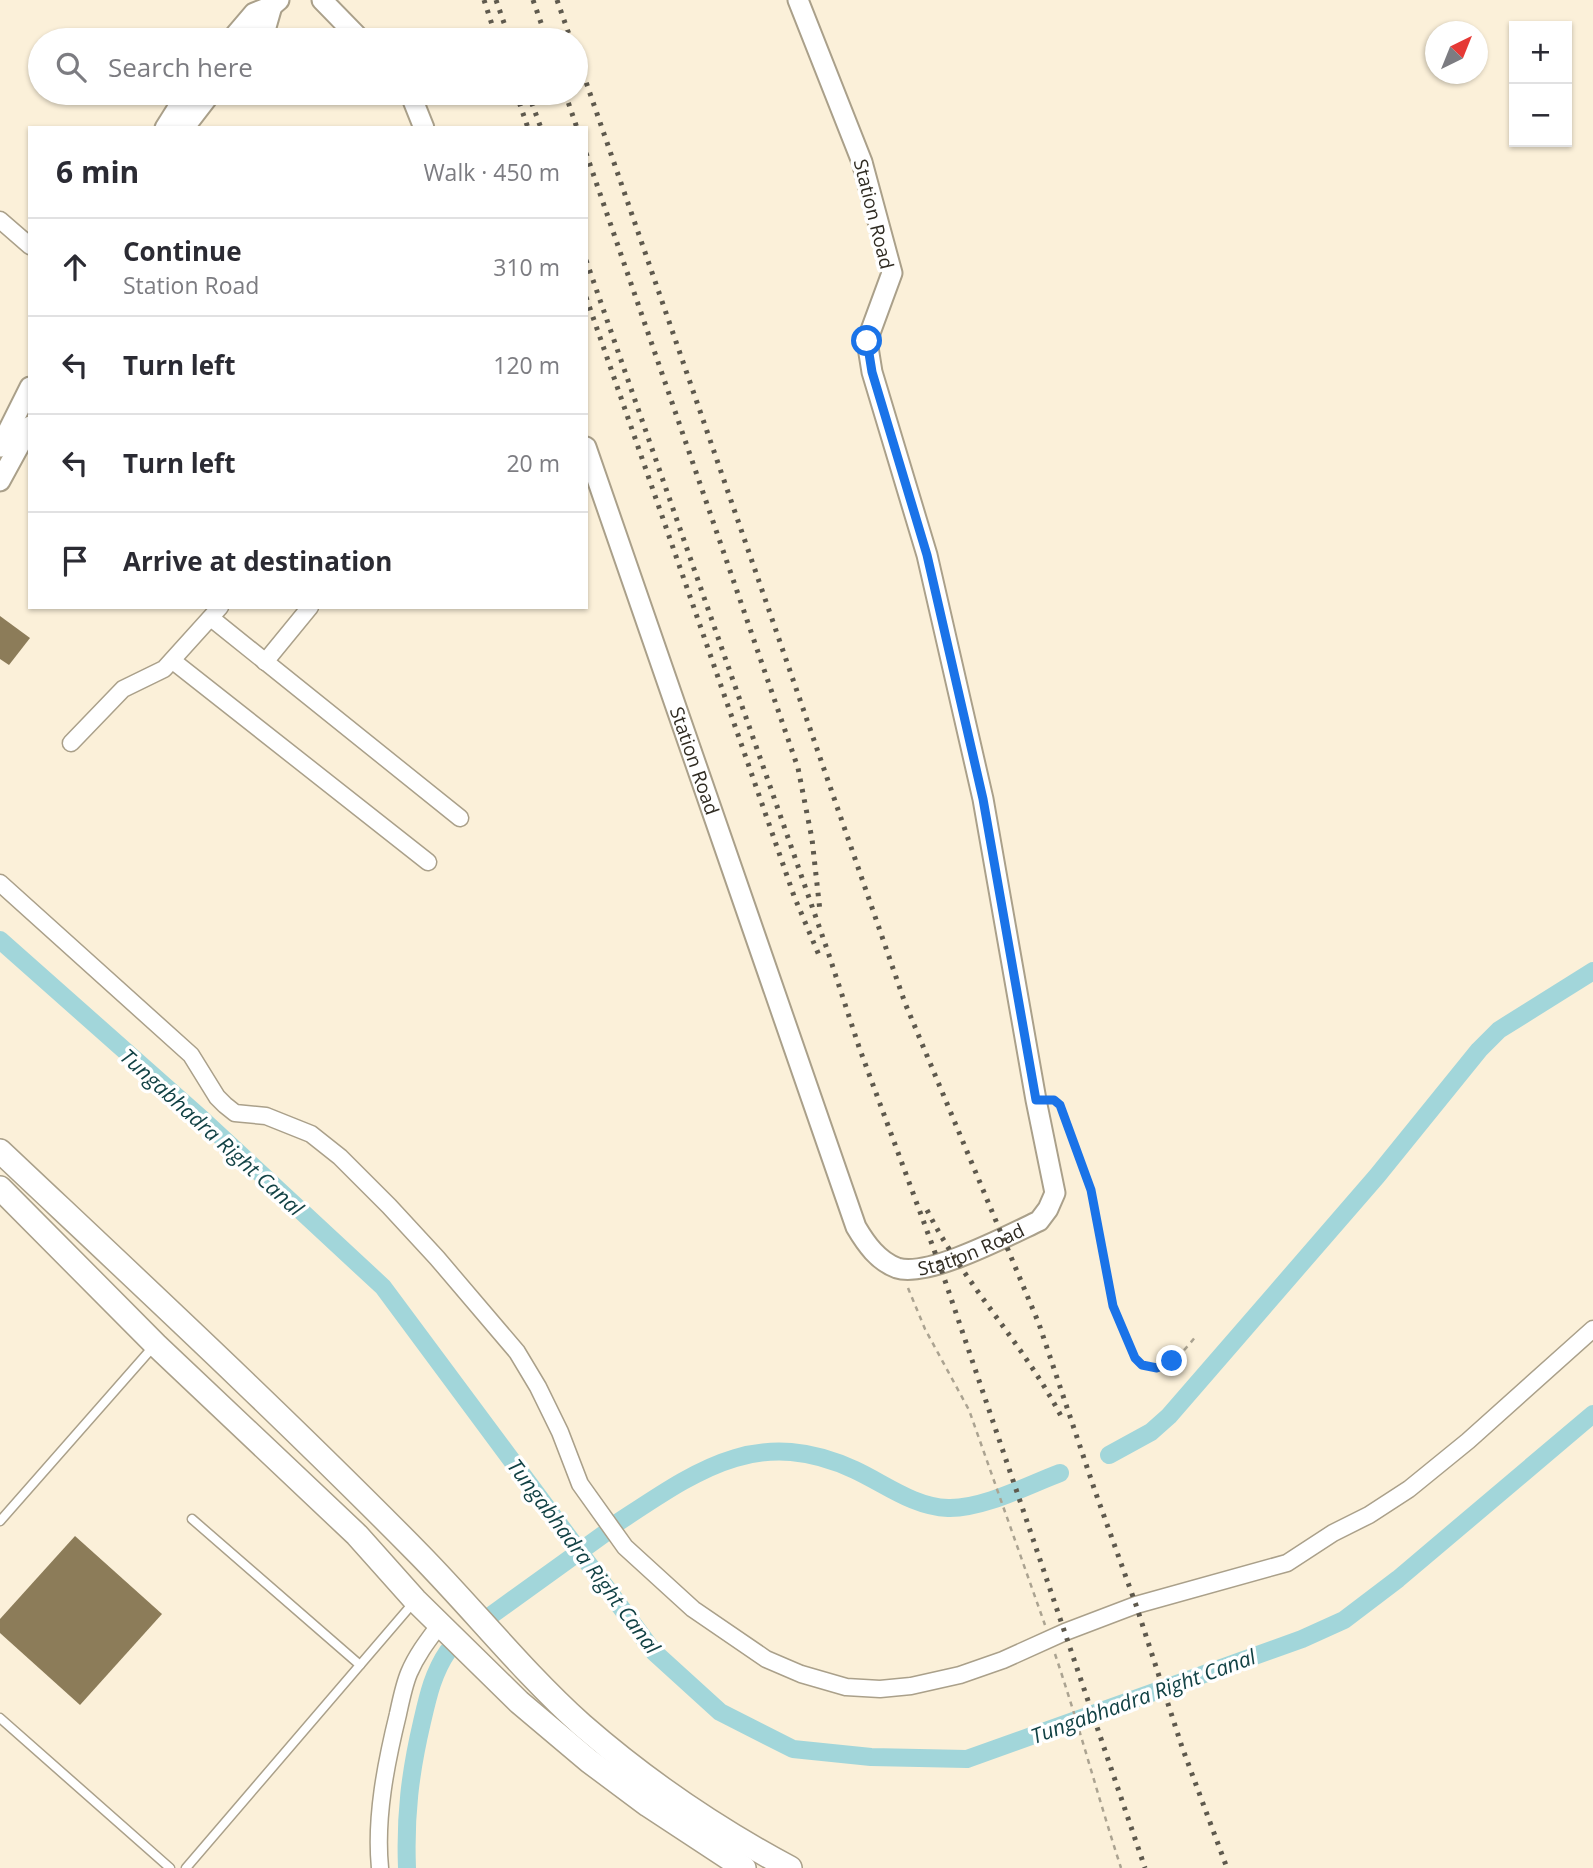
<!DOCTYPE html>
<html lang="en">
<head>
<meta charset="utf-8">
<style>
	:root { --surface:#fff; --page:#f7f7f7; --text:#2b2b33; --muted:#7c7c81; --line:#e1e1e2 }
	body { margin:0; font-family:"Open Sans",sans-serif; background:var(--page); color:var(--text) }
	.controls { position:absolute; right:21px; top:21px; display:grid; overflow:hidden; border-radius:0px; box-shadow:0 2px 5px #0004 }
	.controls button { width:63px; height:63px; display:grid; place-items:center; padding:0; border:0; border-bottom:2px solid var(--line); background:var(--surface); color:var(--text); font:35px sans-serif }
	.compass { position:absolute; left:1425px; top:21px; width:63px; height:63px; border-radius:50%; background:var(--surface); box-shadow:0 2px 5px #0004; rotate:43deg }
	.stop { position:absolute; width:21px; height:21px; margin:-16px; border:5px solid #1a73e8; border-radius:50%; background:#fff }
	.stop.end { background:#1a73e8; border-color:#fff; box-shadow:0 2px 7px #0008 }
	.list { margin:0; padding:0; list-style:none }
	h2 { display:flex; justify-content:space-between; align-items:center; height:91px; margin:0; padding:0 28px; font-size:30px }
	h2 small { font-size:23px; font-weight:400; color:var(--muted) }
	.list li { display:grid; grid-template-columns:46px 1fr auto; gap:21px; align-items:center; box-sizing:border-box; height:98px; padding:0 28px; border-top:2px solid var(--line) }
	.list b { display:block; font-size:26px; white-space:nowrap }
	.list p { margin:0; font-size:23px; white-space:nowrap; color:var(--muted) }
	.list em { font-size:23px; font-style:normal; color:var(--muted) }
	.icon { flex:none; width:38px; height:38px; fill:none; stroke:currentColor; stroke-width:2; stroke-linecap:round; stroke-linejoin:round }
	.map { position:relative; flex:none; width:1593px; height:1868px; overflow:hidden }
	.search { position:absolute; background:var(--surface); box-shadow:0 2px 5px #0004; left:28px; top:28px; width:560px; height:77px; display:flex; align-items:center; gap:18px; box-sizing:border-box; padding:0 24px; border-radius:38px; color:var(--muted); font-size:26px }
	.panel { position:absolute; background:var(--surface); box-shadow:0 2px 5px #0004; left:28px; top:126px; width:560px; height:483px; border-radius:0px }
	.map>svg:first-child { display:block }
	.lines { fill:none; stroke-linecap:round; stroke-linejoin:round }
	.canal { stroke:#a2d6da; stroke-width:18 }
	.building { fill:#8c7c59 }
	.service-casing { stroke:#aaa08a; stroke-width:11 }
	.minor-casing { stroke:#aaa08a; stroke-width:19 }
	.tertiary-casing { stroke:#aaa08a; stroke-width:23 }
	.secondary-casing { stroke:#aaa08a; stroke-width:26 }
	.path { stroke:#aba391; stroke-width:2.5; stroke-dasharray:5 5; stroke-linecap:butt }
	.service { stroke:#fff; stroke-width:8 }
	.minor { stroke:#fff; stroke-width:16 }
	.tertiary { stroke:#fff; stroke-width:19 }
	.secondary { stroke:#fff; stroke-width:23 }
	.rail { stroke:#5e594d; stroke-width:5; stroke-dasharray:3.5 7; stroke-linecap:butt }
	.route { stroke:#1a73e8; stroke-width:9 }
	.labels { text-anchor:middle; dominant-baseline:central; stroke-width:7; stroke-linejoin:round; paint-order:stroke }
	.street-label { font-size:19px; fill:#2f2b22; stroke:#fff }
	.water-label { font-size:21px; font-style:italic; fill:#124245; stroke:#fff }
</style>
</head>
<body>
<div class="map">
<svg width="1593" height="1868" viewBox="0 0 1593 1868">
	<rect width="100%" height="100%" fill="#fbf0d9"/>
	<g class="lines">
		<g class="canal">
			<path d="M0,940L202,1119L383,1287L654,1652L720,1712L793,1749L871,1757L967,1759L1302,1639L1344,1620L1398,1579L1593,1414"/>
			<path d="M1109,1455L1151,1432L1169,1416L1377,1176L1479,1050L1499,1030L1593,971"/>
			<path d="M614,1525C695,1472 756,1424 855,1470C885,1484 914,1507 948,1508C983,1509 1028,1485 1060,1473"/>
			<path d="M486,1619L604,1534"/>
			<path d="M407,1868C405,1816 410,1773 422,1722C428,1696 433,1673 448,1651"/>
		</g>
	</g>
	<g class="building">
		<path d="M0,616L30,638L9,665L0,659Z"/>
		<path d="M75,1536L162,1614L80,1705L0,1633V1619Z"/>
	</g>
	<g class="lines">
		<g class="service-casing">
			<g id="service">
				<path d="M192,1519L360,1665"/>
				<path d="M0,1521L153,1347"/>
				<path d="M0,1718L170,1868"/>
				<path d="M186,1868L414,1602"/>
			</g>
		</g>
		<g class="minor-casing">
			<g id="minor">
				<path d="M0,220L30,246"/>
				<path d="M211,618L460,818"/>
				<path d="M173,661L428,862"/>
				<path d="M265,662L310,607"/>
				<path d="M71,743L123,689L164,669L220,607"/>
				<path d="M0,883L191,1055L217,1097L225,1105L235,1113L266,1116L311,1134L340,1157L389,1206L437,1258L517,1352L538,1387L560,1432L580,1484L625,1547L693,1609L766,1659L801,1674L846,1687L880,1689L911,1686L960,1675L1003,1660L1065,1632L1136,1605L1287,1563L1333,1533L1369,1515L1409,1489L1468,1441L1593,1329"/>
				<path d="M380,1868C375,1818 386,1763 398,1714C401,1700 404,1685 409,1673C417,1654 429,1639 441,1623"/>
			</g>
		</g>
		<g class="tertiary-casing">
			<g id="tertiary">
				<path d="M322,0L361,40"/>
				<path d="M231,40L254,13L272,6L279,0"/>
				<path d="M255,40L266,27L272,6"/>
				<path d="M410,93L424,128"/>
				<path d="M165,128L187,93"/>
				<path d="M184,128L211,93"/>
				<path d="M0,447L30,387"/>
				<path id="s1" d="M586,447L856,1227C866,1244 878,1261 897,1268C928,1278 1009,1235 1039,1221L1048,1209L1055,1193L1036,1100L983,799L927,555L872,372L867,341L892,273L862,162L798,0"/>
				<path d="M0,481L30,426"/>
			</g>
		</g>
		<g class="secondary-casing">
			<g id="secondary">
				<path d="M0,1151C141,1284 283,1416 419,1554C474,1610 523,1672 582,1725C645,1780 717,1829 790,1868"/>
				<path d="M0,1188L156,1345L357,1535L415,1600L519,1702L589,1761L648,1805L744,1868"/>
			</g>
		</g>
		<g class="path">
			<path d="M1054,1100L1060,1105C1071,1133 1085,1162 1091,1191C1099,1223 1114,1354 1146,1366C1167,1374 1185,1349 1197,1335"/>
			<path d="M908,1288L925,1329L969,1410L1045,1625"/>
			<path d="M1055,1654C1079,1725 1098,1797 1121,1868"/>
		</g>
		<use href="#service" class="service"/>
		<use href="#minor" class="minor"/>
		<use href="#tertiary" class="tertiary"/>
		<use href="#secondary" class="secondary"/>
		<g class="rail">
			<path d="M484,0L497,40"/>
			<path d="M496,0L510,40"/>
			<path d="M533,0L547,40"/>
			<path d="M557,0L571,40"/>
			<path d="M576,53L905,1003L1039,1324L1095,1491L1136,1605L1182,1747L1227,1868"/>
			<path d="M516,93L528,128"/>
			<path d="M528,93L541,128"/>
			<path d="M565,93L577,128"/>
			<path d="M586,153L798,768L812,839L820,911"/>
			<path d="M586,260L828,952L859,1047L940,1266L1145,1868"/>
			<path d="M586,297L794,896L821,960"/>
			<path d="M927,1210C964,1284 1024,1344 1062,1418"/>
		</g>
	</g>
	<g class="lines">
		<path class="route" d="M867,341L872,372L927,555L983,799L1036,1100H1054L1060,1105L1091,1190L1113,1306L1135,1358L1142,1365L1157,1368L1172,1361"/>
	</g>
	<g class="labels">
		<g class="street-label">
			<text transform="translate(874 214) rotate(76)">Station Road</text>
			<text stroke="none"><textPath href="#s1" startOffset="332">Station Road</textPath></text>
			<text stroke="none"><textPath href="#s1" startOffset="962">Station Road</textPath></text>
		</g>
		<g class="water-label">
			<text transform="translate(212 1132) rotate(42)">Tungabhadra Right Canal</text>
			<text transform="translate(584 1556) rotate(53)">Tungabhadra Right Canal</text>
			<text transform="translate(1143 1696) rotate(-20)">Tungabhadra Right Canal</text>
		</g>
	</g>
</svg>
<div class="controls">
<button>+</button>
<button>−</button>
</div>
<svg class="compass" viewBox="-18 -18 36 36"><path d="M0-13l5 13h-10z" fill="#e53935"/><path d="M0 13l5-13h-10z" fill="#7c7c81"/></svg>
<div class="stop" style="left:867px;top:341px"></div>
<div class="stop end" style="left:1172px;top:1361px"></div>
<div class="search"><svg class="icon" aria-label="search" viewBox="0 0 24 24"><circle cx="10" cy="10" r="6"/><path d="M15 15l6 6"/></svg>Search here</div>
<section class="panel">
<h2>6 min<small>Walk · 450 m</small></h2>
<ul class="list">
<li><svg class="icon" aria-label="ahead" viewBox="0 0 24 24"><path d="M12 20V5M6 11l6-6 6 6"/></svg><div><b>Continue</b><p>Station Road</p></div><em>310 m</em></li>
<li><svg class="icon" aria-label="left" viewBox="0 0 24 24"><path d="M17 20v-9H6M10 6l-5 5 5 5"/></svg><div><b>Turn left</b></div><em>120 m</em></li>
<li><svg class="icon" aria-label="left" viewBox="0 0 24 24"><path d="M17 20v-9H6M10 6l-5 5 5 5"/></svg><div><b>Turn left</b></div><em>20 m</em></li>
<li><svg class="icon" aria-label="arrive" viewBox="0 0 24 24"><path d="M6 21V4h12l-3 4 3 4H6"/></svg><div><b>Arrive at destination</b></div></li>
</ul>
</section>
</div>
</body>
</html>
